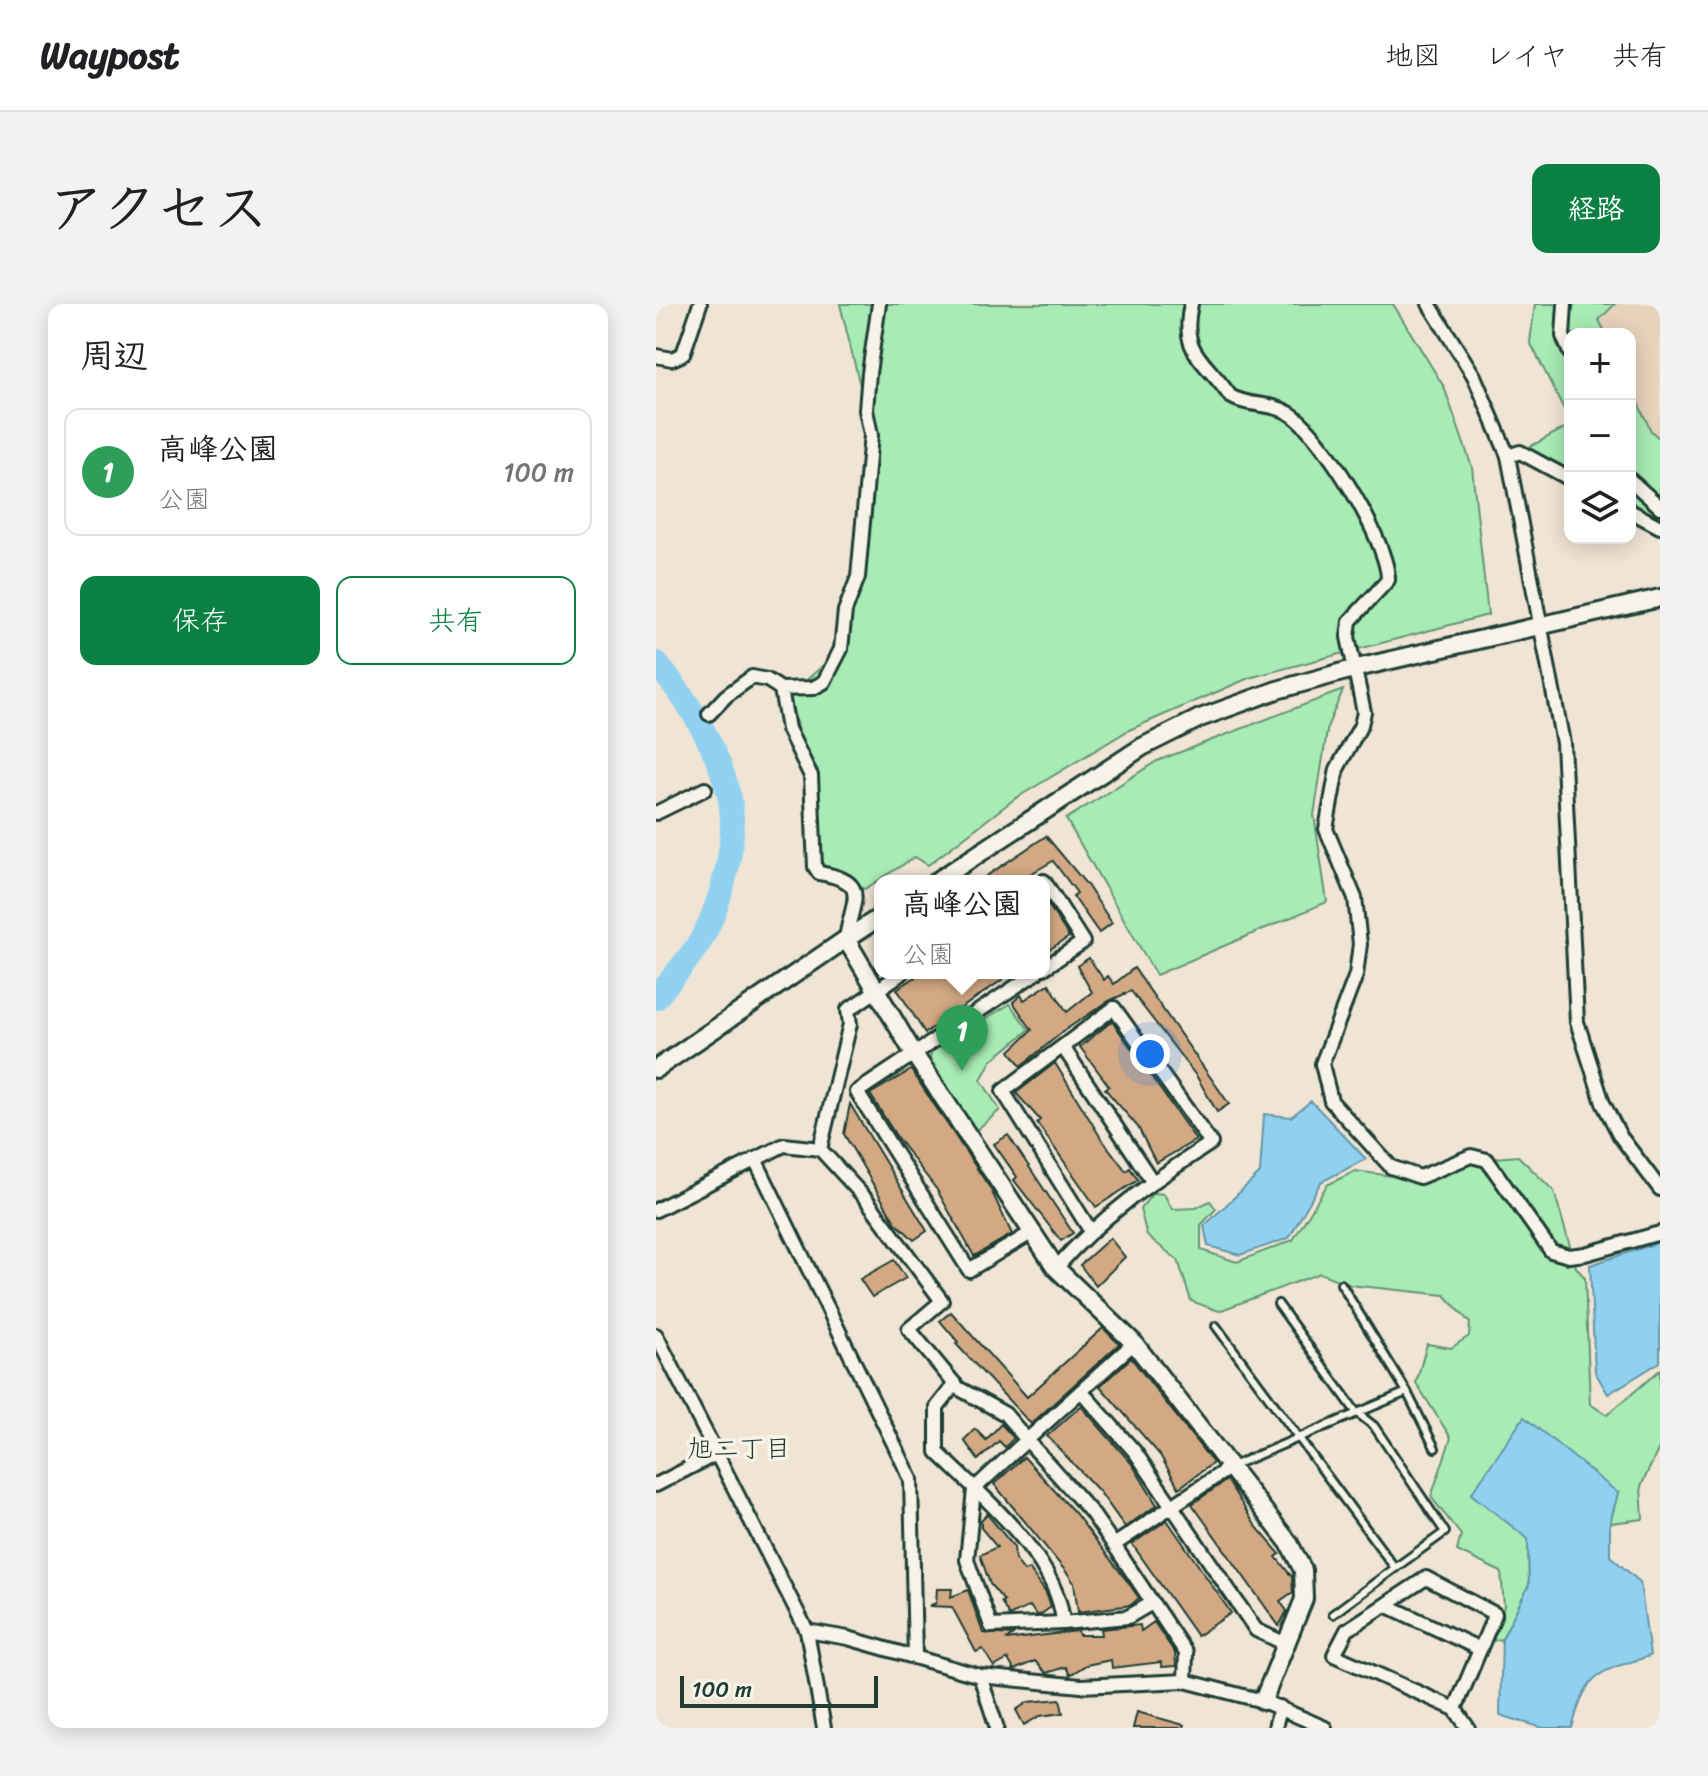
<!DOCTYPE html>
<html lang="ja">
<head>
<meta charset="utf-8">
<style>
	:root { --surface:#fff; --page:#f2f2f2; --text:#202124; --muted:#757577; --line:#e0e0e0; --accent:#0b8043 }
	body { margin:0; font-family:Sriracha,"Klee One",sans-serif; background:var(--page); color:var(--text) }
	.controls { position:absolute; right:24px; top:24px; display:grid; overflow:hidden; border-radius:16px; box-shadow:0 4px 20px #0003 }
	.controls button { width:72px; height:72px; display:grid; place-items:center; padding:0; border:0; border-bottom:2px solid var(--line); background:var(--surface); color:var(--text); font:40px sans-serif }
	.scale { position:absolute; left:24px; bottom:20px; width:198px; box-sizing:border-box; padding-left:8px; border:4px solid #1f3d34; border-top:0; font-size:22px; line-height:28px; white-space:nowrap; color:#1f3d34; -webkit-text-stroke:6px #f7f3e8; paint-order:stroke }
	.you { position:absolute; left:494px; top:750px; width:28px; height:28px; margin:-20px; border:6px solid #fff; border-radius:50%; background:#1a73e8; box-shadow:0 0 0 12px #1a73e833 }
	.badge { display:grid; place-items:center; width:52px; height:52px; border-radius:50%; background:var(--accent); color:#fff; font-size:26px; font-weight:700 }
	.pin { position:absolute; translate:-50% -66px; filter:drop-shadow(0 2px 4px #0008) }
	.pin::after { content:''; position:absolute; top:42px; width:28px; height:24px; background:inherit; clip-path:polygon(0 0,100% 0,50% 100%) }
	.popup { position:absolute; left:218px; top:571px; width:176px; height:104px; box-sizing:border-box; display:grid; place-content:center; border-radius:16px; background:var(--surface); filter:drop-shadow(0 2px 6px #0005); font-size:26px; white-space:nowrap; color:var(--muted) }
	.popup b { font-size:30px; color:var(--text) }
	.popup::after { content:''; position:absolute; left:50%; top:100%; margin-left:-16px; border:16px solid transparent; border-top-color:var(--surface) }
	.list { margin:0; padding:0; list-style:none }
	h2 { display:flex; justify-content:space-between; align-items:center; height:104px; margin:0; padding:0 32px; font-size:34px }
	h2 small { font-size:26px; font-weight:400; color:var(--muted) }
	.list li { display:grid; grid-template-columns:52px 1fr auto; gap:24px; align-items:center; box-sizing:border-box; height:128px; margin:0 16px 16px; padding:0 16px; border:2px solid var(--line); border-radius:16px }
	.list b { display:block; font-size:30px; white-space:nowrap }
	.list p { margin:0; font-size:26px; white-space:nowrap; color:var(--muted) }
	.list em { font-size:26px; font-style:normal; color:var(--muted) }
	.actions { display:flex; gap:16px; padding:24px 32px }
	.actions a { flex:1; padding:18px 0; border:2px solid var(--accent); border-radius:16px; text-align:center; font-size:28px; color:var(--accent) }
	.actions .main { background:var(--accent); color:#fff }
	.icon { flex:none; width:44px; height:44px; fill:none; stroke:currentColor; stroke-width:2; stroke-linecap:round; stroke-linejoin:round }
	.map { position:relative; flex:none; width:1004px; height:1424px; overflow:hidden; border-radius:16px }
	header { display:flex; align-items:center; gap:48px; box-sizing:border-box; height:112px; padding:0 40px; background:var(--surface); border-bottom:2px solid var(--line) }
	header strong { font-size:38px }
	nav { display:flex; gap:44px; margin-inline-start:auto; font-size:28px }
	.intro { display:flex; align-items:center; justify-content:space-between; box-sizing:border-box; height:192px; padding:0 48px }
	h1 { margin:0; font-size:56px }
	.button { padding:20px 36px; border-radius:16px; background:var(--accent); color:#fff; font-size:28px; font-weight:700 }
	main { display:flex; gap:48px; padding:0 48px }
	aside { flex:1; background:var(--surface); border-radius:16px; box-shadow:0 4px 20px #0003 }
	.map>svg:first-child { display:block }
	.built { fill:#e7d2bc }
	.green { fill:#a8ebb5; stroke:#649474; stroke-width:2 }
	.water { fill:#90d1f2; stroke:#6396a6; stroke-width:2 }
	.lines { fill:none; stroke-linecap:round; stroke-linejoin:round }
	.river { stroke:#90d1f2; stroke-width:24 }
	.building { fill:#d3a984; stroke:#1f3d34; stroke-width:2 }
	.lane-casing { stroke:#1f3d34; stroke-width:12 }
	.street-casing { stroke:#1f3d34; stroke-width:18 }
	.secondary-casing { stroke:#1f3d34; stroke-width:22 }
	.lane { stroke:#f7f3e8; stroke-width:6 }
	.street { stroke:#f7f3e8; stroke-width:12 }
	.secondary { stroke:#f7f3e8; stroke-width:16 }
	.labels { text-anchor:middle; dominant-baseline:central; stroke-width:7; stroke-linejoin:round; paint-order:stroke }
	.neighbourhood-label { font-size:26px; fill:#1f3d34; stroke:#f7f3e8 }
</style>
</head>
<body>
<header>
<strong>Waypost</strong>
<nav><a>地図</a><a>レイヤ</a><a>共有</a></nav>
</header>
<div class="intro"><h1>アクセス</h1><a class="button">経路</a></div>
<main>
<aside>
<h2>周辺<small></small></h2>
<ul class="list">
<li><span class="badge" style="background:#2e9e5b">1</span><div><b>高峰公園</b><p>公園</p></div><em>100 m</em></li>
</ul>
<div class="actions"><a class="main">保存</a><a>共有</a></div>
</aside>
<div class="map">
<svg width="1004" height="1424" viewBox="0 0 1004 1424">
	<rect width="100%" height="100%" fill="#f0e4d4"/>
	<filter id="ink" filterUnits="userSpaceOnUse"><feTurbulence type="fractalNoise" baseFrequency=".0125" numOctaves="2"/><feDisplacementMap in="SourceGraphic" scale="16" xChannelSelector="R" yChannelSelector="G"/><feConvolveMatrix kernelMatrix="1 2 1 2 8 2 1 2 1" color-interpolation-filters="sRGB"/></filter>
	<g filter="url(#ink)">
		<path class="built" d="M959,0H1004V135L995,127L974,82V30H950L943,16Z"/>
		<g class="green">
			<path d="M184,0H737L788,83L816,163L832,311L593,374L473,426L357,496L272,561L259,553L209,585C191,578 193,568 166,563L162,466L144,438L134,391L185,345L205,221L210,106Z"/>
			<path d="M879,0H959L943,16L950,30H914V117L874,38Z"/>
			<path d="M974,82L995,127L1004,135V216L994,218L974,207Z"/>
			<path d="M914,121V175L864,148Z"/>
			<path d="M687,386L672,421L658,511L671,598L500,671L410,515L501,457Z"/>
			<path d="M354,700L373,726L335,757L325,776L344,806L317,829L274,754L276,747Z"/>
			<path d="M862,852L898,887L920,963L929,974L934,1100L951,1111L1004,1066V1142L985,1182L987,1215L954,1219L962,1189L872,1235L873,1281L846,1335L837,1337L848,1302L845,1268L801,1247L805,1231L775,1193L795,1134L760,1079L771,1040L795,1044L813,1032L814,1019L789,991L694,981L664,969L563,1007L535,997L522,956L491,932L484,905L497,889L508,890L516,905L540,904L554,897L560,905L545,921V946L581,958L637,936L671,881L699,867L766,876L816,856Z"/>
		</g>
		<g class="water">
			<path d="M655,797L710,855L665,878L633,934L584,951L552,942L548,922L604,869L608,810L635,813Z"/>
			<path d="M1004,938V1058L952,1090L939,1068L934,961Z"/>
			<path d="M868,1113L962,1189L954,1219V1252L984,1278L994,1352C940,1369 932,1366 916,1424H887L844,1411L846,1335L873,1281L872,1235L815,1190Z"/>
		</g>
		<g class="lines">
			<path class="river" d="M0,359C31,394 60,441 72,487C84,532 67,596 45,636C33,656 15,675 0,694"/>
		</g>
		<g class="building">
			<path d="M390,532L431,581L456,619L443,629L417,592L421,589L397,557L362,577H323Z"/>
			<path d="M388,594L413,633L388,649Z"/>
			<path d="M433,654L448,676L452,672L458,680L478,664L573,800L561,808L541,773L475,687L453,697L409,726L365,762L354,747L376,726L357,698L365,691L368,696L393,680L411,708L436,688L421,662Z"/>
			<path d="M266,669H342L346,676L269,729L241,685Z"/>
			<path d="M456,717L540,836L500,859L482,823L449,785L453,782L424,743Z"/>
			<path d="M399,759L445,834L470,867L474,864L482,876L440,903L381,819L384,816L360,789Z"/>
			<path d="M255,766L334,884L356,930L318,952L281,886L242,835L214,790Z"/>
			<path d="M194,800L271,927L258,936L239,918L188,830Z"/>
			<path d="M352,831L417,929L405,937L358,876L361,873L338,840Z"/>
			<path d="M454,934L469,953L440,982L424,961Z"/>
			<path d="M238,956L250,974L216,993L204,975Z"/>
			<path d="M295,1008L371,1093L447,1024L463,1040L375,1120L300,1040L302,1038L284,1017Z"/>
			<path d="M475,1054L557,1159L523,1184L504,1151L444,1082Z"/>
			<path d="M425,1102L476,1160L501,1201L469,1223L443,1187L391,1132Z"/>
			<path d="M345,1120L358,1134L349,1143L343,1137L322,1156L308,1136L319,1125L330,1136Z"/>
			<path d="M368,1153L419,1209L474,1281L483,1294L475,1301L422,1308L418,1279L412,1270L338,1180Z"/>
			<path d="M571,1176L599,1221L624,1250L620,1253L636,1273L637,1288L624,1297L631,1307L623,1322L536,1200Z"/>
			<path d="M331,1210L358,1243L359,1255L368,1267L373,1265L390,1289L395,1303L384,1311H380L374,1302L353,1312L345,1298L348,1297L334,1280L324,1251L341,1243L325,1224V1216Z"/>
			<path d="M511,1216L575,1309L541,1332L476,1240Z"/>
			<path d="M281,1285H296L295,1293L312,1286L327,1329L357,1331L350,1336L422,1327L423,1331H446L445,1325L484,1321L485,1327L498,1318L519,1349L520,1362L506,1363L505,1358L456,1364L455,1356L430,1361L414,1371L410,1363L390,1369L379,1357L358,1366L352,1355L338,1363L327,1345L320,1348L296,1303L273,1302L280,1299Z"/>
			<path d="M404,1395L407,1409L384,1412L368,1421L360,1406L372,1398Z"/>
			<path d="M481,1408L528,1421V1424H477Z"/>
		</g>
		<g class="lines">
			<g class="lane-casing">
				<g id="lane">
					<path d="M685,980L751,1088L779,1144"/>
					<path d="M622,1000L700,1108L718,1122L789,1228L739,1264"/>
					<path d="M560,1022L739,1264L677,1310"/>
					<path d="M576,1162L751,1088"/>
				</g>
			</g>
			<g class="street-casing">
				<g id="street">
					<path d="M535,0C524,50 548,54 574,92C592,103 615,98 633,109C666,128 733,239 732,276L694,317L692,333L708,408L705,421L681,465L670,525L699,594L704,640L700,671L666,760L675,797L735,863L764,873L815,852L831,856L895,947L913,952L929,950L1004,929"/>
					<path d="M773,0L818,72L852,152L907,439L921,718L947,799L964,832L1004,885"/>
					<path d="M909,0L907,32L914,49"/>
					<path d="M0,52L16,55L27,50L44,0"/>
					<path d="M852,152L864,148L914,175"/>
					<path d="M974,176L1004,203"/>
					<path d="M974,207L1004,223"/>
					<path d="M53,410L70,392L96,373L111,376L125,385"/>
					<path d="M0,509L49,485"/>
					<path d="M388,577L427,638L388,664"/>
					<path d="M190,635C195,597 217,578 163,569L159,563L155,472L132,425L125,385L157,384L168,378L185,345L189,307L202,273L215,131L210,106L213,69L223,0"/>
					<path d="M407,743L496,877"/>
					<path d="M164,845L194,720L192,706L246,669"/>
					<path d="M99,855L255,1175L259,1353"/>
					<path d="M0,906L128,841L164,845L210,895L286,997L253,1025L302,1084L349,1110L371,1136L478,1039"/>
					<path d="M375,929L313,966L201,788L380,669"/>
					<path d="M400,964C446,911 497,877 555,839L458,704L347,787L434,926"/>
					<path d="M0,1031L151,1327L168,1424"/>
					<path d="M299,1080L281,1103V1148C325,1191 403,1255 407,1319L472,1313L496,1299"/>
					<path d="M425,1087L479,1148L600,1326L630,1340"/>
					<path d="M0,1181L60,1150"/>
					<path d="M730,1301L824,1345"/>
					<path d="M407,1319L335,1322L311,1256L318,1185L371,1136L435,1208L458,1241"/>
					<path d="M151,1327L192,1334L324,1372L425,1382L529,1377L607,1397L669,1424"/>
					<path d="M324,1372L341,1424"/>
					<path d="M529,1377L530,1349L458,1241L576,1162"/>
					<path d="M799,1405L839,1310L770,1274L691,1326L678,1351L799,1405L812,1424"/>
					<path d="M619,1424L624,1403"/>
				</g>
			</g>
			<g class="secondary-casing">
				<g id="secondary">
					<path d="M281,577L486,443L544,414L621,386L701,364L1004,294"/>
					<path d="M190,635L224,613"/>
					<path d="M0,765L190,635L258,750L400,964L478,1039L633,1239L647,1266L648,1295L607,1397"/>
				</g>
			</g>
			<use href="#lane" class="lane"/>
			<use href="#street" class="street"/>
			<use href="#secondary" class="secondary"/>
		</g>
	</g>
	<g class="labels">
		<g class="neighbourhood-label">
			<text x="83" y="1144">旭二丁目</text>
		</g>
	</g>
</svg>
<div class="controls">
<button>+</button>
<button>−</button>
<button><svg class="icon" aria-label="layers" viewBox="0 0 24 24"><path d="M12 4l9 5-9 5-9-5zM3 14l9 5 9-5"/></svg></button>
</div>
<div class="scale">100 m</div>
<div class="you"></div>
<div class="pin badge" style="left:306px;top:767px;background:#2e9e5b">1</div>
<div class="popup"><b>高峰公園</b>公園</div>
</div>
</main>
</body>
</html>
